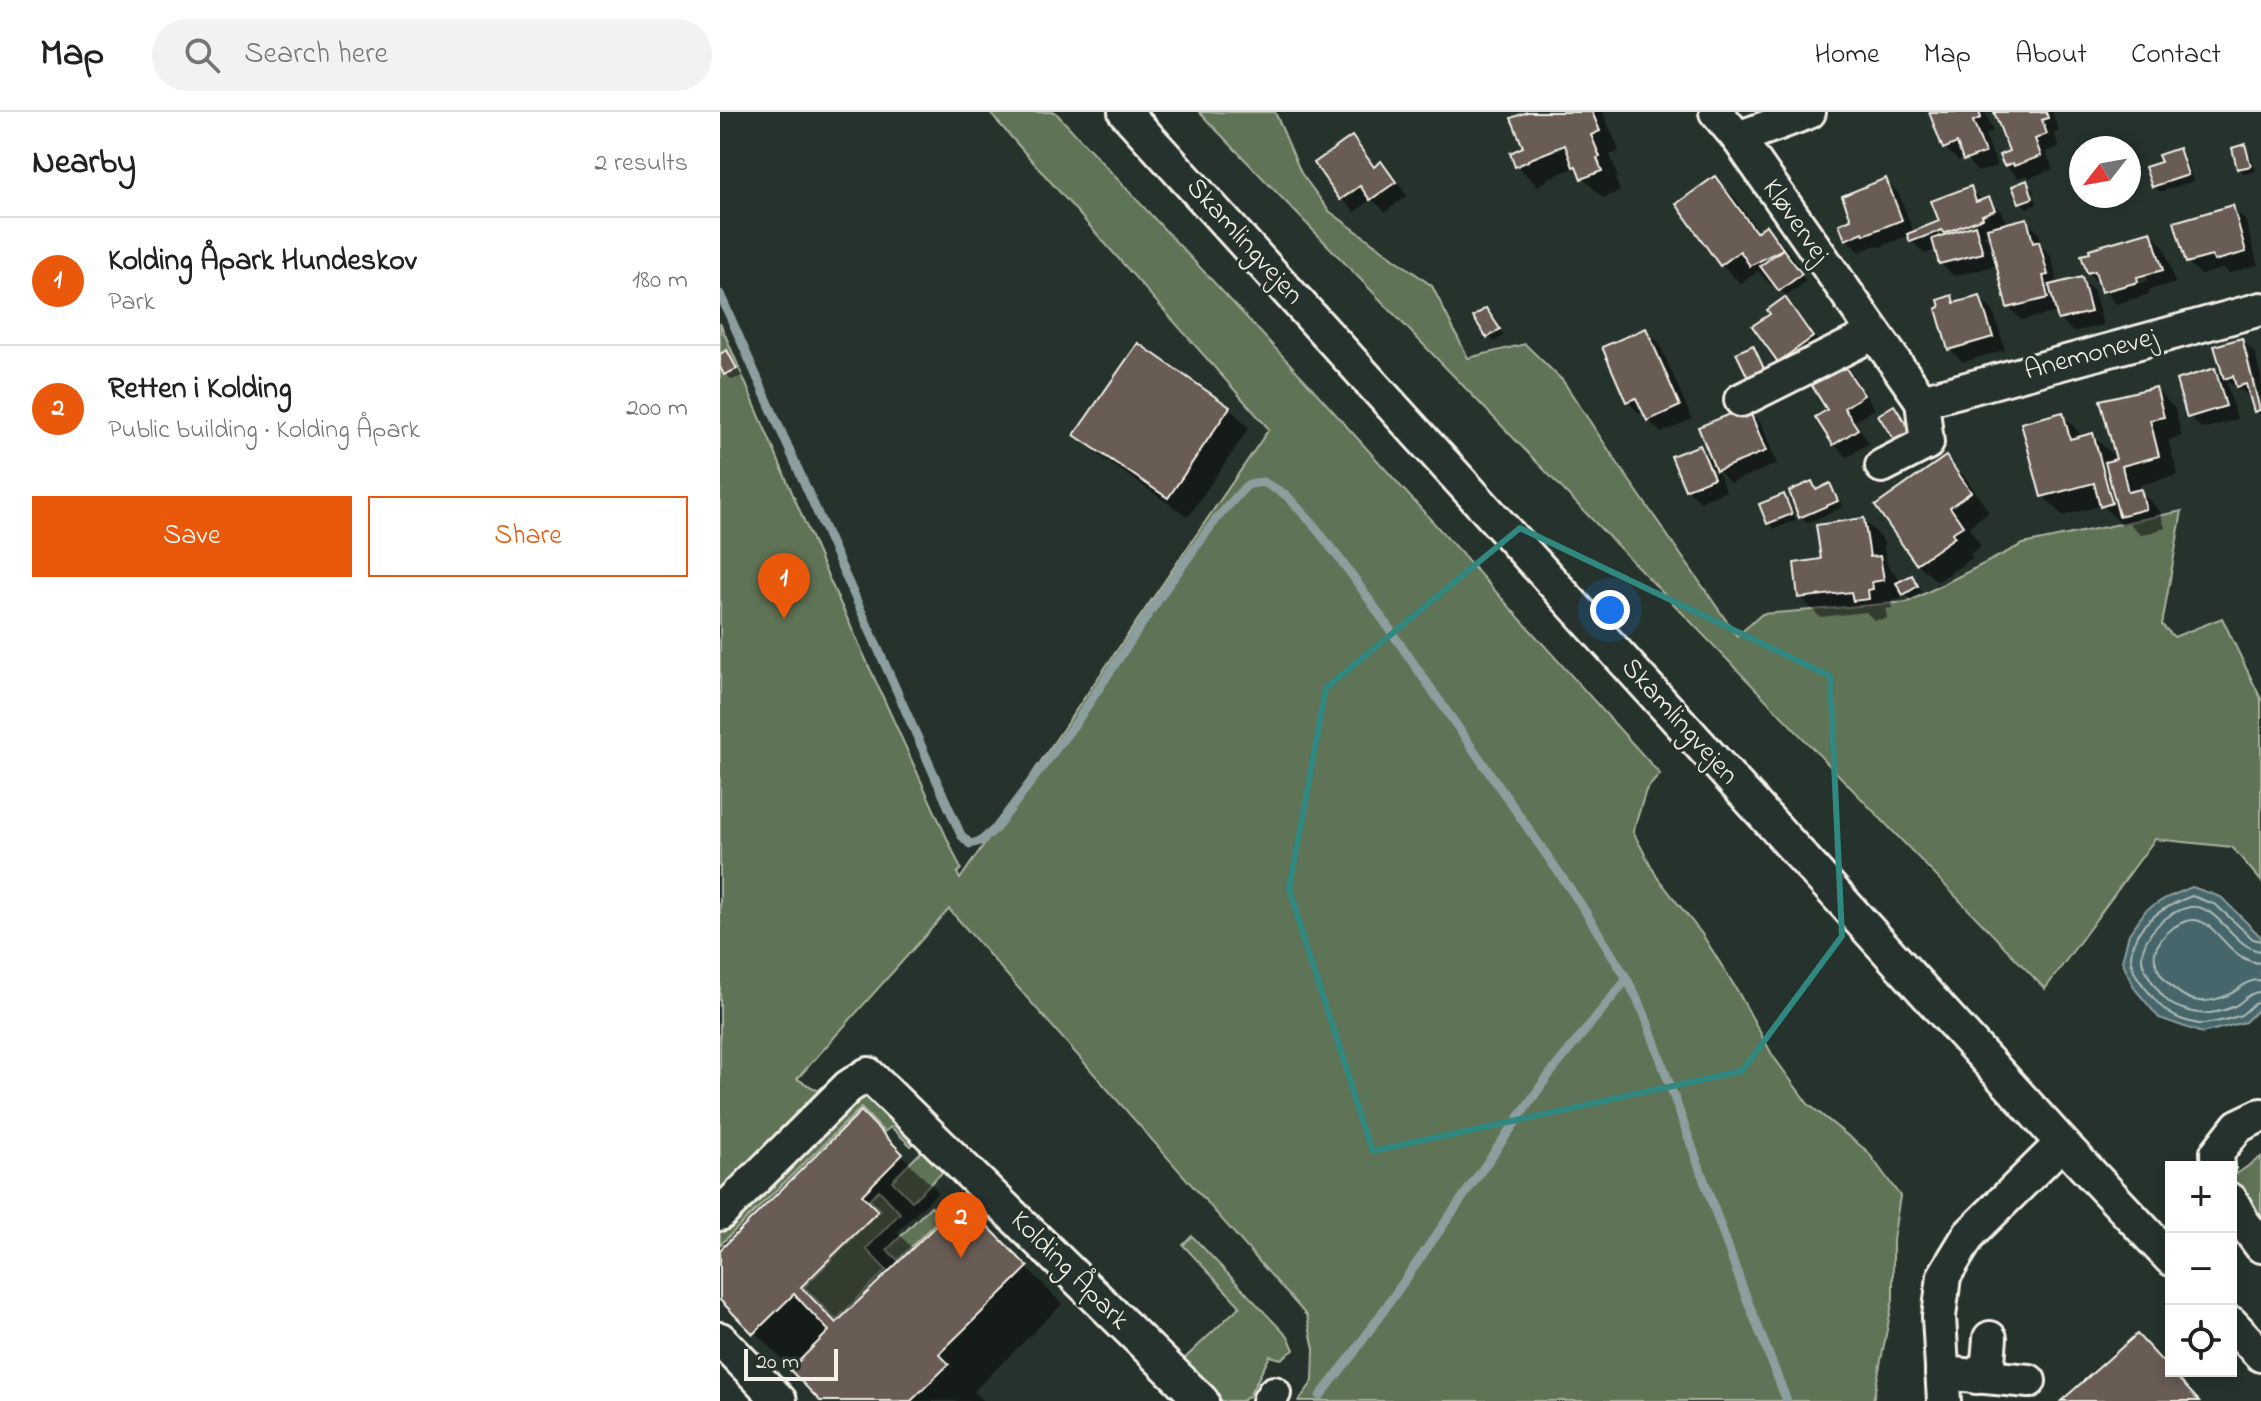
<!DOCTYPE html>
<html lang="en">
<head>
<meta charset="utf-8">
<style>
	:root { --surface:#fff; --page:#f2f2f2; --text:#202124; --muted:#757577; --line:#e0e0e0; --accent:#ea580c }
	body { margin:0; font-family:"Indie Flower",sans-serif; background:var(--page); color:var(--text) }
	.controls { position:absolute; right:24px; bottom:24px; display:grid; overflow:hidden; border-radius:0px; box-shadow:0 4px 12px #0003 }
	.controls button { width:72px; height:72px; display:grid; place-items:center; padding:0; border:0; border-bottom:2px solid var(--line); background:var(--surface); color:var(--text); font:40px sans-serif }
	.compass { position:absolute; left:1349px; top:24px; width:72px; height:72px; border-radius:50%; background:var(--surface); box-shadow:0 4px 12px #0003; rotate:239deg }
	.scale { position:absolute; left:24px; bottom:20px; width:94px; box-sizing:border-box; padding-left:8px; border:4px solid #f4f1e8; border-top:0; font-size:22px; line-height:28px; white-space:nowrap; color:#f4f1e8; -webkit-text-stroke:6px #26332d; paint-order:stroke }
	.you { position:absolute; left:890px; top:498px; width:28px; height:28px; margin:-20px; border:6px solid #fff; border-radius:50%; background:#1a73e8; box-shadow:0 0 0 12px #1a73e833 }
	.badge { display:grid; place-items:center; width:52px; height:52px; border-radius:50%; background:var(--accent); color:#fff; font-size:26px; font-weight:700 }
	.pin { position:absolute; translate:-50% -66px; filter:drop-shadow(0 2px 4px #0008) }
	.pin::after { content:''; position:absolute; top:42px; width:28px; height:24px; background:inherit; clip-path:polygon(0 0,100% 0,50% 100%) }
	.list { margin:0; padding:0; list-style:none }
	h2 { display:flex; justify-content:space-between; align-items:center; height:104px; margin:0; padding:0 32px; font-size:34px }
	h2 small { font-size:26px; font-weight:400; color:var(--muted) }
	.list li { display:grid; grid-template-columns:52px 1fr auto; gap:24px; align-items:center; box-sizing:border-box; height:128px; padding:0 32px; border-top:2px solid var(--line) }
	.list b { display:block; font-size:30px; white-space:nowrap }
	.list p { margin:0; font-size:26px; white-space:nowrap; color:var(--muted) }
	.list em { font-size:26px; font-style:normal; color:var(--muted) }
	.actions { display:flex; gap:16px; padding:24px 32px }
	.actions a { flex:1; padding:18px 0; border:2px solid var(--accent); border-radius:0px; text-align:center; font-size:28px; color:var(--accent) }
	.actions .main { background:var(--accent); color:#fff }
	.icon { flex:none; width:44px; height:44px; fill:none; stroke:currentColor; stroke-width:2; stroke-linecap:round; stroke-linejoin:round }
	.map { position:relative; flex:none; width:1541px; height:1289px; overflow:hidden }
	header { display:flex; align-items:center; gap:48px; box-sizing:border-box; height:112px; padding:0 40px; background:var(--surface); border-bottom:2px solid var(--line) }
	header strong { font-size:38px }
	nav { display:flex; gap:44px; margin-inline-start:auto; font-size:28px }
	.search { width:560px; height:72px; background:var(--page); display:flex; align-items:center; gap:20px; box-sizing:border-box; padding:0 28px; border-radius:44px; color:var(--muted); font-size:30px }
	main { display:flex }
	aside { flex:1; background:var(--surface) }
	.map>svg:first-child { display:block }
	.green { fill:#5f7356; stroke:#aab29f; stroke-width:2 }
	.water { fill:#46666c; stroke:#8c9e9e; stroke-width:2 }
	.shadow { fill:#0007; fill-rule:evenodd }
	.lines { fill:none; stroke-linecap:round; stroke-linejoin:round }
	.shore { stroke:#aeb9b6; stroke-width:2 }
	.stream { stroke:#8c9e9e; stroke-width:9 }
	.building { fill:#675c54; stroke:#f4f1e8; stroke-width:2 }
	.minor-casing { stroke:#f4f1e8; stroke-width:38 }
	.minor { stroke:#26332d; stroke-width:32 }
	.marked { fill:none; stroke:#318880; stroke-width:6; stroke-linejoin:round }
	.labels { text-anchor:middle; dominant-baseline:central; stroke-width:6; stroke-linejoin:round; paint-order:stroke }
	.street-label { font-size:28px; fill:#f4f1e8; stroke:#26332d }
</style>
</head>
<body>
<header>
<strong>Map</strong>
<div class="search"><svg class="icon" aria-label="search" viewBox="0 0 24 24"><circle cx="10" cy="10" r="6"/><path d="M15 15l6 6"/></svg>Search here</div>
<nav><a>Home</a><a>Map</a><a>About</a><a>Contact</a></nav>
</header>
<main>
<aside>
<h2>Nearby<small>2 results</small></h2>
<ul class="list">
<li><span class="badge">1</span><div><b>Kolding Åpark Hundeskov</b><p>Park</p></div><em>180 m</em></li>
<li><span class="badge">2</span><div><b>Retten i Kolding</b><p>Public building · Kolding Åpark</p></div><em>200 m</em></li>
</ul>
<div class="actions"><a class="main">Save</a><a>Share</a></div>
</aside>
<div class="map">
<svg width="1541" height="1289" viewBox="0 0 1541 1289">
	<rect width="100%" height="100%" fill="#26332d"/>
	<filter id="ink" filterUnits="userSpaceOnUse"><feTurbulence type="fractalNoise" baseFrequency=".0125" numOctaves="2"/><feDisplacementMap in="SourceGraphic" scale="16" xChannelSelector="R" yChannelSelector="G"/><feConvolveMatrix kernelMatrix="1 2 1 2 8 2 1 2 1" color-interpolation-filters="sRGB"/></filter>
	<g filter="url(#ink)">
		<g class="green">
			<path d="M269,0H335L584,267L940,662L926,678L913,720L937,765L982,822L1017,878L1053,944L1088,992L1147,1039L1180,1084L1173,1128V1187L1153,1289H579L593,1269L594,1237L587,1204L229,797L77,967L106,983L0,1086V211L102,451L241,757L237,761L240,767L549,317Z"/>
			<path d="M479,0H555L581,61L609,99L712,174L748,246L805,232L843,269L898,352L1017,524L1042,502L1188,490L1303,432L1462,399L1442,513L1454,525L1502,506L1541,587V769L1512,735L1435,727L1325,877Z"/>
			<path d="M138,983L156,986L197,1028L191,1034L171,1015L164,1020L141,996L0,1133V1117Z"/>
			<path d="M205,1036L225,1058L192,1089L172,1069Z"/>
			<path d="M1541,1045V1105L1511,1072V1066Z"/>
			<path d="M159,1078L180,1101L146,1137L166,1158L116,1208L84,1175L160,1098L149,1087Z"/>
			<path d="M211,1094L222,1104L178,1148L167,1138Z"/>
			<path d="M472,1124L569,1226L574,1238L561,1247L550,1244L529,1284L522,1289H501L461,1250L520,1194L463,1133Z"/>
		</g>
		<path class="water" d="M1472,775L1501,785L1541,825V895L1525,910L1482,921L1439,906L1415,877L1402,849L1409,822L1426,798L1446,786Z"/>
		<g class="shadow">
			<path d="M813,0H883L899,39L890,43L898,65L895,66L900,79L883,86L863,66L857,55L826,67L827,69L817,74L797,54L792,42L806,36Z"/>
			<path d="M1211,0H1265L1273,20L1265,22L1277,54L1258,60L1245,46L1238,49L1225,36Z"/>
			<path d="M1276,0H1332L1339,19L1334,21L1339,35L1326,40L1333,57L1309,66L1307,63L1298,66L1285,53L1291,41Z"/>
			<path d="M631,26L656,55L661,52L674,65L687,84L665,100L652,87L635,100L622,87Z"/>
			<path d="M1524,34L1530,41L1536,59L1525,62L1519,56Z"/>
			<path d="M1458,38L1464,44L1473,69L1440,80L1434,74Z"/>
			<path d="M995,66L1015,86L1039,120L1045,115L1065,135L1081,157L1078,158L1086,169L1066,184L1055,171L1051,173L1038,159L1021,172L1001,152Z"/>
			<path d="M1166,69L1179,82L1194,121L1221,110L1250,76L1263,89L1269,87L1282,100L1287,113L1306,108L1319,121L1323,136L1331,144L1338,172L1361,167L1374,180L1383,213L1353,220L1340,207L1338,200L1302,208L1289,195L1278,153L1234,164L1220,151L1217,137L1205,142L1192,129L1190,123L1159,135L1156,133L1140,140L1127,127L1134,108ZM1270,121L1277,147L1273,148L1268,128L1263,123Z"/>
			<path d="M1306,71L1312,76L1317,92L1307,96L1301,90Z"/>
			<path d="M1512,95L1525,108L1538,153L1509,161L1504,156L1481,163L1468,150Z"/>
			<path d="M1431,122L1444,135L1455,171L1429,178L1430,182L1396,192L1368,160ZM1427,165L1428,169L1388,180V176Z"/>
			<path d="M1231,186L1238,192L1260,186L1273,199L1285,238L1243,250L1230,237Z"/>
			<path d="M1065,188L1078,201L1105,239L1072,262L1059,249L1052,202Z"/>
			<path d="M766,198L784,223L774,230L769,224Z"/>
			<path d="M926,218L939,231L972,307L941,321L928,308L925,300L920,302L907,289Z"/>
			<path d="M1522,228L1535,241L1541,267V304L1536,299L1531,287L1522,278L1518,279L1505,266L1517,307L1482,317L1469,304L1494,258L1507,271L1496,236ZM1526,233L1540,289L1534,284L1522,234Z"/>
			<path d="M418,233L509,296L529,316L468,405L377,342L357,322Z"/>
			<path d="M7,241L13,247L22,264L12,268L6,262L0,251V244Z"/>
			<path d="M1121,251L1134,264L1155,297L1135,309L1149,331L1127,345L1114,332L1110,298Z"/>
			<path d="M1436,277L1455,297L1462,324L1448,328L1458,363L1420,373L1422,381L1440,399L1445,416L1421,423L1409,411L1402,413L1382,393L1343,404L1323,384L1342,302L1363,325L1372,323L1392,342L1394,350L1399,349Z"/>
			<path d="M1028,298L1041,311L1057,352L1010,371L997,357L1006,379L980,390L967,377L980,335L994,348Z"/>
			<path d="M1226,347L1246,366L1269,400L1248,415L1261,434L1250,442L1253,445L1217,470L1197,451Z"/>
			<path d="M1091,372L1098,379L1110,374L1116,380L1123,395L1087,411L1081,405Z"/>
			<path d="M1063,384L1069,390L1076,408L1055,417L1049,411Z"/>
			<path d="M1144,408L1163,428L1167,453L1179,466L1180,472L1191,465L1202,480L1191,487L1181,478L1182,487L1171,489L1172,496L1166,497L1167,507L1154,508L1146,500L1100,505L1080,485L1103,449Z"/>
			<path d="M141,1002L218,1080L177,1120L194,1138L278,1126L342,1192L254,1279L264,1289H103L0,1185V1141Z"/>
		</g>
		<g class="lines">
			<g class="shore">
				<path d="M1541,829L1533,827L1496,793L1472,784C1445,794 1411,813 1411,847C1411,860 1424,875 1432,884C1445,901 1457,908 1479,912C1486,913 1514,906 1521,903C1529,898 1531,891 1541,890"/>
				<path d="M1541,839C1514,837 1498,791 1470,795C1448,799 1423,822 1422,845C1421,857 1441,884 1450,891C1457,896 1471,900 1479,901C1488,903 1507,898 1515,894C1525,889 1528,880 1541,880"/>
				<path d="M1541,851C1509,850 1499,811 1475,808C1458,806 1431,831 1435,848C1438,867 1465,891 1484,889C1491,889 1502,886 1508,883C1522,877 1523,868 1541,868"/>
			</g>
			<g class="stream">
				<path d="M0,182L241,723L250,732L261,729L276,716L357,609L448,473L497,406L526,374L530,372L543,370L566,383L592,411L632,463L860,791L907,867L924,901L1023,1177L1067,1289"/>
				<path d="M600,1284L633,1242L825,968L907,867"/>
			</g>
		</g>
		<g class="building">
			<path d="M807,0H872L880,19L871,23L880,45L877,46L882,59L861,67L856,54L853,55L845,33L808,48V49L795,55L790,41L803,35L791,6Z"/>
			<path d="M1209,0H1259L1261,6L1253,9L1265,41L1243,49L1237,31L1223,37Z"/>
			<path d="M1274,0H1326L1328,6L1322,8L1327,22L1315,27L1321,44L1294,54L1293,51L1284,54L1279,43L1289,39Z"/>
			<path d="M632,24L654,55L661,49L676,70L650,88L640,74L620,88L594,51Z"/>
			<path d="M1525,32L1531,54L1517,57L1512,36Z"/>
			<path d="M1459,36L1468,63L1432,75L1425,55L1441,50L1438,43Z"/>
			<path d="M995,64L1036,120L1046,113L1063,137L1030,154L1020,139L1000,154L956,92Z"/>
			<path d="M1166,66L1182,108L1144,123L1143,120L1125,128L1119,112L1131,107L1122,84Z"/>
			<path d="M1307,68L1313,86L1299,91L1292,74Z"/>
			<path d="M1251,74L1256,90L1269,85L1275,98L1262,103L1263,106L1224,121L1222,118L1190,130L1187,122L1219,109L1211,89Z"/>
			<path d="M1513,93L1526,140L1494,149L1492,144L1466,151L1454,110Z"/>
			<path d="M1307,106L1313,131L1319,129L1328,163L1323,164L1328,186L1287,196L1267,116Z"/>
			<path d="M1255,113L1263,141L1219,152L1212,127Z"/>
			<path d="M1431,119L1443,158L1417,165L1418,170L1381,180L1375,159L1367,161L1361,143L1370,141L1369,137Z"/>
			<path d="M1063,137L1082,162L1059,179L1040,154Z"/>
			<path d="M1362,165L1371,200L1338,208L1329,173Z"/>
			<path d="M1232,183L1234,191L1260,184L1273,225L1228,238L1216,197L1220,195L1218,188Z"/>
			<path d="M1065,185L1093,225L1058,250L1032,214L1050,202L1047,198Z"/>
			<path d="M766,196L780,217L767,226L753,205Z"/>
			<path d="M926,216L960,294L927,309L916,286L906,290L882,235Z"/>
			<path d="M1522,226L1540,298L1534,300L1526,272L1516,275L1513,264L1504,267L1494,234Z"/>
			<path d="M418,231L510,295L448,386L354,323Z"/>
			<path d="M1033,233L1046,261L1029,268L1016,241Z"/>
			<path d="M7,238L17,257L4,263L0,255V242Z"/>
			<path d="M1121,249L1144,283L1124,296L1138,317L1113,333L1095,305L1107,298L1089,269Z"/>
			<path d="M1495,256L1506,294L1467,306L1456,268Z"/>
			<path d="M1436,275L1444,305L1430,308L1439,344L1402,354L1408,380L1421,377L1426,397L1399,404L1385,350L1396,347L1380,288Z"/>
			<path d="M1174,293L1193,323L1177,333L1158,303Z"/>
			<path d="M1028,295L1046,339L996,359L978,315Z"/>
			<path d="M1343,300L1350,327L1373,321L1392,391L1380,395L1374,371L1321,385L1301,311Z"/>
			<path d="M980,333L994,366L965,378L951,344Z"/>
			<path d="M1226,344L1251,380L1230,395L1243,414L1232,421L1235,425L1196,452L1155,394Z"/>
			<path d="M1092,369L1096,378L1110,371L1118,389L1079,406L1069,379Z"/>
			<path d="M1064,382L1072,402L1047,412L1039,392Z"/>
			<path d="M1144,406L1150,445L1160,444L1164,468L1152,470L1153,477L1148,478L1149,487L1133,489L1131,480L1078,486L1074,451L1101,447L1096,413Z"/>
			<path d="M1192,463L1198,474L1183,483L1176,471Z"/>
			<path d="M141,999L183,1042L142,1083L158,1099L81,1175L116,1211L242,1088L308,1155L219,1242L229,1252L191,1289H100L70,1258L109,1219L74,1182L33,1222L0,1188V1138Z"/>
			<path d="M1417,1222L1479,1289H1341Z"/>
		</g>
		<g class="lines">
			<g class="minor-casing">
				<g id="minor">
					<path d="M405,0L1342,1031L1451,1147"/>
					<path d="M996,0L1018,26L1202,289L1207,331L1162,354"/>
					<path d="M1018,26L1089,0"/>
					<path d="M1021,288L1153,222"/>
					<path d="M1202,289L1541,197"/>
					<path d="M1498,1055L1497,1041L1518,1014L1541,1003"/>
					<path d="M1511,1088L1523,1110L1541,1134"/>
					<path d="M0,1102L128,975L148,962L482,1289"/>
					<path d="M1511,1211L1541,1243"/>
					<path d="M0,1227L60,1289"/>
					<path d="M1222,1261L1309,1269"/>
					<path d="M1256,1265L1268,1250L1270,1226"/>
					<path d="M549,1289L554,1281"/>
					<path d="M1224,1289L1219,1205L1224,1164L1249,1123L1342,1031"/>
				</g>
			</g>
			<use href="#minor" class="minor"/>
		</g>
	</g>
	<path class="marked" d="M800,416L1110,564L1122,824L1022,959L653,1039L569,777L606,576Z"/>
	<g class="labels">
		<g class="street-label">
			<text transform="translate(1075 110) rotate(55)">Kløvervej</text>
			<text transform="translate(524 130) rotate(48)">Skamlingvejen</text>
			<text transform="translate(1371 243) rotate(-15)">Anemonevej</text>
			<text transform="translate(959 610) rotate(48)">Skamlingvejen</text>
			<text transform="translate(349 1159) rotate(45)">Kolding Åpark</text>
		</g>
	</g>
</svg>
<div class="controls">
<button>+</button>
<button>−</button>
<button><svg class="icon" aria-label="locate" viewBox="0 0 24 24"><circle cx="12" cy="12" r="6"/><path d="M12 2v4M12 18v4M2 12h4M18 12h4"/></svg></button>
</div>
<svg class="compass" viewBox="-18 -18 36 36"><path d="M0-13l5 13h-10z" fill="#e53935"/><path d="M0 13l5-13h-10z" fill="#757577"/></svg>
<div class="scale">20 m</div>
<div class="you"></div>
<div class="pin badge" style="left:64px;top:507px">1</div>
<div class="pin badge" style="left:241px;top:1146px">2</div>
</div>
</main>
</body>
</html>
